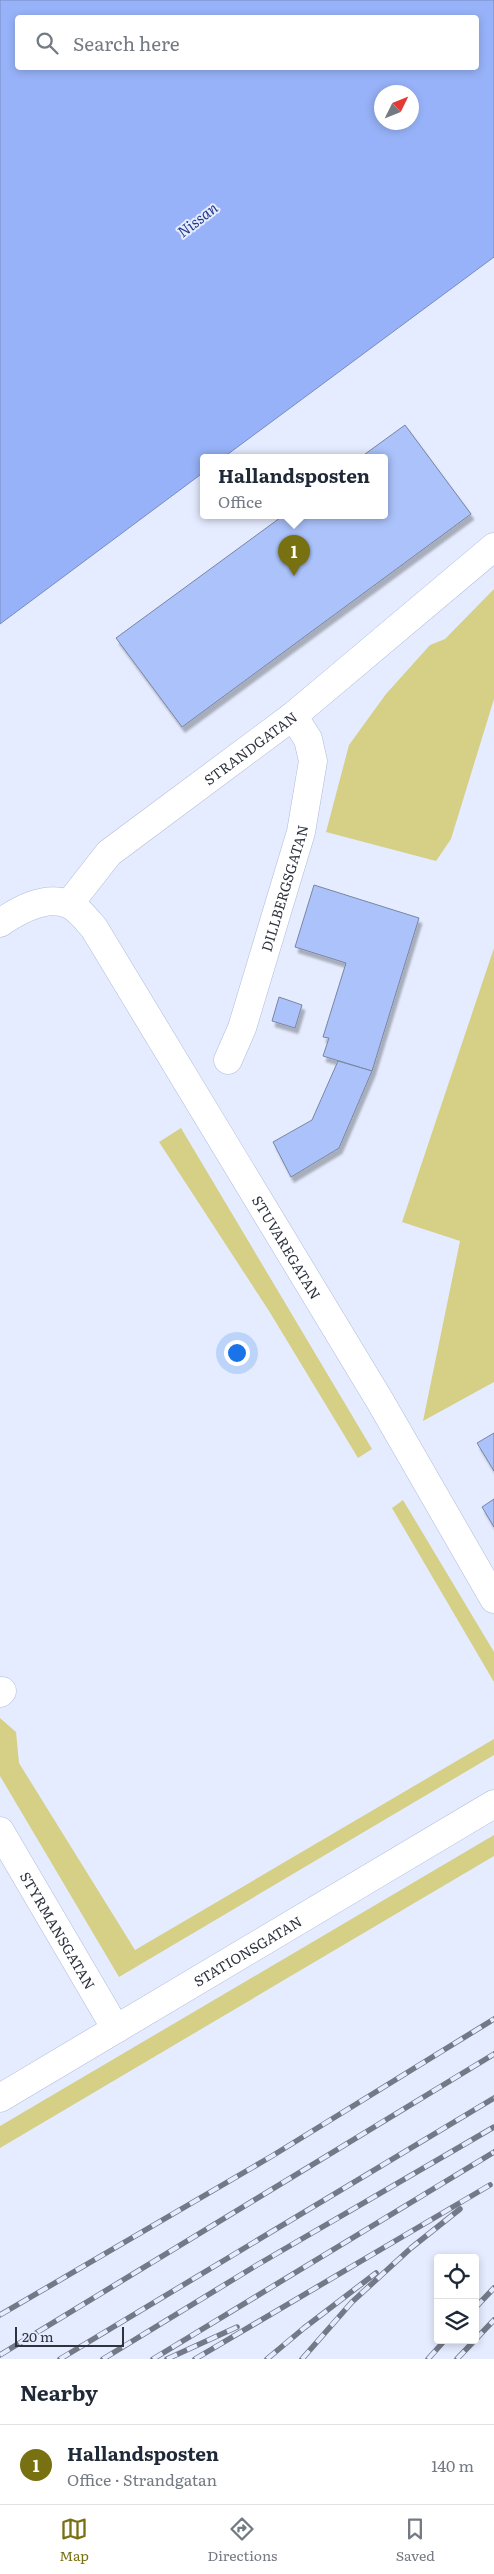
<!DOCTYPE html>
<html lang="en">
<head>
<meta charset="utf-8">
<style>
	:root { --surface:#fff; --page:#f6f6f7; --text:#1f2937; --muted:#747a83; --line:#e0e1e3; --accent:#787112 }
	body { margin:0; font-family:Literata,serif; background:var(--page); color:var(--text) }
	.controls { position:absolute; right:15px; bottom:15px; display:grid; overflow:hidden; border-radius:5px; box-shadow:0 2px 8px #0003 }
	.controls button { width:45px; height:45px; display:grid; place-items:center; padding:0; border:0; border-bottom:1px solid var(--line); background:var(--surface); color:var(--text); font:25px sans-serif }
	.compass { position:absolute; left:374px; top:85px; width:45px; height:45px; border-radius:50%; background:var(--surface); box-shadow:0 2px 8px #0003; rotate:47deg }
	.scale { position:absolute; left:15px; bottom:12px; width:109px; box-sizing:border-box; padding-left:5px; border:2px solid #2e333e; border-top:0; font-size:14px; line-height:18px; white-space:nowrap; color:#2e333e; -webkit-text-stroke:4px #e5ecff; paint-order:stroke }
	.you { position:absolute; left:236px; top:1352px; width:18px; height:18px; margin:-12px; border:4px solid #fff; border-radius:50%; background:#1a73e8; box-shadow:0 0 0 8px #1a73e833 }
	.badge { display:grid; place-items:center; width:32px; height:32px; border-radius:50%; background:var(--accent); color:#fff; font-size:16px; font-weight:700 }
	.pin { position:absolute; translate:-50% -41px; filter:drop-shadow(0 1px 2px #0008) }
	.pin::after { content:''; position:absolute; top:26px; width:18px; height:15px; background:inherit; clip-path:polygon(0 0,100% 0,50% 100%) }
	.popup { position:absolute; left:200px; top:454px; width:188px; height:65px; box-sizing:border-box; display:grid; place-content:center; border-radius:5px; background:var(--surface); filter:drop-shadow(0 1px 4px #0005); font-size:16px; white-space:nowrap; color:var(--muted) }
	.popup b { font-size:19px; color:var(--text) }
	.popup::after { content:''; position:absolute; left:50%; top:100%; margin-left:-10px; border:10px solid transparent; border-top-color:var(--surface) }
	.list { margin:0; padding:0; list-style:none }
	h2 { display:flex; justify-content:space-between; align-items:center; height:65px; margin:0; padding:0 20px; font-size:21px }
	h2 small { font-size:16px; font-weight:400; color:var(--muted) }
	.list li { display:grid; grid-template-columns:32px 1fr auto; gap:15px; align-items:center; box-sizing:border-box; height:80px; padding:0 20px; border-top:1px solid var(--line) }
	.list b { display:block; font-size:19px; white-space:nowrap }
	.list p { margin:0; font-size:16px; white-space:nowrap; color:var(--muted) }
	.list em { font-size:16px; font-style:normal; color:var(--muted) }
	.icon { flex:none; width:28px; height:28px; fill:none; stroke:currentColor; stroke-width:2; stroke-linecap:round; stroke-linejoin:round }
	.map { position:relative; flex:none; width:494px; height:2359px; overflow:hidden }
	.search { position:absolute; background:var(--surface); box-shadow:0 2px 8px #0003; left:15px; right:15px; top:15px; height:55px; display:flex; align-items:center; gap:12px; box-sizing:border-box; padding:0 18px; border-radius:5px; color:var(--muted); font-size:19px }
	.sheet { height:145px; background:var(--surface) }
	nav { display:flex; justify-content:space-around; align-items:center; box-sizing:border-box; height:70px; border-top:1px solid var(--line); background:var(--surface); font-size:14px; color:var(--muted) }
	nav a { display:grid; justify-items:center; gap:2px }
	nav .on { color:var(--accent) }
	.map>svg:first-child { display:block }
	.green { fill:#d5d086 }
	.water { fill:#97b2f8; stroke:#788cc0; fill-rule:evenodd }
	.building { fill:#abc2fb; stroke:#7a85a0; filter:url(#shadow) }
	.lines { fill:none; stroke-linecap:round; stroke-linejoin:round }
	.minor-casing { stroke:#afbbd8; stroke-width:29 }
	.minor { stroke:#fff; stroke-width:28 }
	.rail-casing { stroke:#737987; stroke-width:5.5 }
	.rail { stroke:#e5ecff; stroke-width:4; stroke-dasharray:11; stroke-linecap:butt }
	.labels { text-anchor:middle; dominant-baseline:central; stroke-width:4; stroke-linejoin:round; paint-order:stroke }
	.street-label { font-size:14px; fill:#2e333e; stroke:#e5ecff }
	.water-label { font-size:15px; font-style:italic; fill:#263c8c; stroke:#e5ecff }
</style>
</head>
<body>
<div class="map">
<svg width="494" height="2359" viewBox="0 0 494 2359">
	<defs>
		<filter id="shadow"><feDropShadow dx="3" dy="5.5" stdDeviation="1" flood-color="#0004"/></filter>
	</defs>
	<rect width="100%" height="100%" fill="#e5ecff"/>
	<g class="green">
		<path d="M494,589V699L451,839L436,861L326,832L349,745L386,694L430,645L445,639Z"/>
		<path d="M494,948V1382L423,1421L460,1241L402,1222Z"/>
		<path d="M181,1128L372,1449L358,1458L269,1311L159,1142Z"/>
		<path d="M403,1500L494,1652V1682L392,1508Z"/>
		<path d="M0,1718L16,1732L19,1763L135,1950L494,1739V1755L119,1977L0,1776Z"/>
		<path d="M494,1835V1856L0,2148V2126Z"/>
	</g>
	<path class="water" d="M0,0H494V257L224,457H204V472L0,624ZM18,18H476V68H18ZM382,92H412V122H382Z"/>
	<g class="building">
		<path d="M405,425L471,514L182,727L116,638L284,515H384V457H361Z"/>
		<path d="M314,885L419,918L372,1071L323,1056L329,1038L323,1037L346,963L295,947Z"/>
		<path d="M279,997L302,1005L295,1028L272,1021Z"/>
		<path d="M338,1061L372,1071L339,1148L291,1177L273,1142L312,1120Z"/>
		<path d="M494,1433V1471L477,1443Z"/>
		<path d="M494,1499V1527L482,1507Z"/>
	</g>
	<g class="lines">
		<g class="minor-casing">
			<g id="minor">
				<path id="s1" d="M69,904L109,853L293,716L494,547"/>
				<path id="s2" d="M0,923C19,910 45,895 68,904C78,908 87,920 94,928L380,1401L494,1599"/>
				<path id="s3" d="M228,1060L242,1028L301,832L313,761L308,739L293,716"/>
				<path d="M0,1693L2,1691"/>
				<path id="s4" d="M0,1831L116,2029"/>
				<path id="s5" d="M0,2098L494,1804"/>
			</g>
		</g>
		<use href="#minor" class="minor"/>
		<g class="rail-casing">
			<g id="rail">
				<path d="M475,2308L494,2288"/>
				<path d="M0,2315L272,2156L494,2019"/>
				<path d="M475,2340L494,2320"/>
				<path d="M0,2355L494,2054"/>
				<path d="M60,2359L494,2098"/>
				<path d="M103,2359L257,2265L494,2127"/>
				<path d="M153,2359L494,2152"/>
				<path d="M167,2359L237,2327"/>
				<path d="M195,2359L490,2185"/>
				<path d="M267,2359L304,2328L376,2273"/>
				<path d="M302,2359L352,2302L411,2248L460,2209"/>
				<path d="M428,2359L445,2340"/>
				<path d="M457,2359L475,2340"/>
			</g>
		</g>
		<use href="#rail" class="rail"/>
	</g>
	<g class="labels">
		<g class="street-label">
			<text stroke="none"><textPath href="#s1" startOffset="241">STRANDGATAN</textPath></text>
			<text stroke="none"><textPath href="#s3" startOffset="181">DILLBERGSGATAN</textPath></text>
			<text stroke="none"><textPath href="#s2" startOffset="482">STUVAREGATAN</textPath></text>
			<text stroke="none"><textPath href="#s4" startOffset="115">STYRMANSGATAN</textPath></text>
			<text stroke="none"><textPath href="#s5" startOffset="288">STATIONSGATAN</textPath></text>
		</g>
		<g class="water-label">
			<text transform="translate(197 219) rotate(-38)">Nissan</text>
		</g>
	</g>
</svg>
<div class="controls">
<button><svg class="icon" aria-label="locate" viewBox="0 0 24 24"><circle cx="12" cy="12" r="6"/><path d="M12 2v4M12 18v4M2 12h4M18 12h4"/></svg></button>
<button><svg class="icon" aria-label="layers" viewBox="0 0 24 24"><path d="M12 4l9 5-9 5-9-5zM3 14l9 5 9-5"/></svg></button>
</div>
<svg class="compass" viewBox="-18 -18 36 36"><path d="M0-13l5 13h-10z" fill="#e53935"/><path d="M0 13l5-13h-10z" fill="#747a83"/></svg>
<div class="scale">20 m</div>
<div class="you"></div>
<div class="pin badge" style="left:294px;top:576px">1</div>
<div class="popup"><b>Hallandsposten</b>Office</div>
<div class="search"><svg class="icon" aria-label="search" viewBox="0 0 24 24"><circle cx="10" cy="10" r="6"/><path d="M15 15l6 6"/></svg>Search here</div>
</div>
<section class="sheet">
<h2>Nearby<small></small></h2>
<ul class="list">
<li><span class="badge">1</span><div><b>Hallandsposten</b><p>Office · Strandgatan</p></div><em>140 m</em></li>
</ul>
</section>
<nav>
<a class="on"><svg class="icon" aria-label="map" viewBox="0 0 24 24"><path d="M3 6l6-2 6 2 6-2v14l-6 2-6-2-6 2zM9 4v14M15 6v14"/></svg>Map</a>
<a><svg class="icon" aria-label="directions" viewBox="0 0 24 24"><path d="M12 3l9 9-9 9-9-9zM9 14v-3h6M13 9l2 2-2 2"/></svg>Directions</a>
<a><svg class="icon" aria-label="saved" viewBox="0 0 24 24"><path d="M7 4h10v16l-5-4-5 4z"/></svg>Saved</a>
</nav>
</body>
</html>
